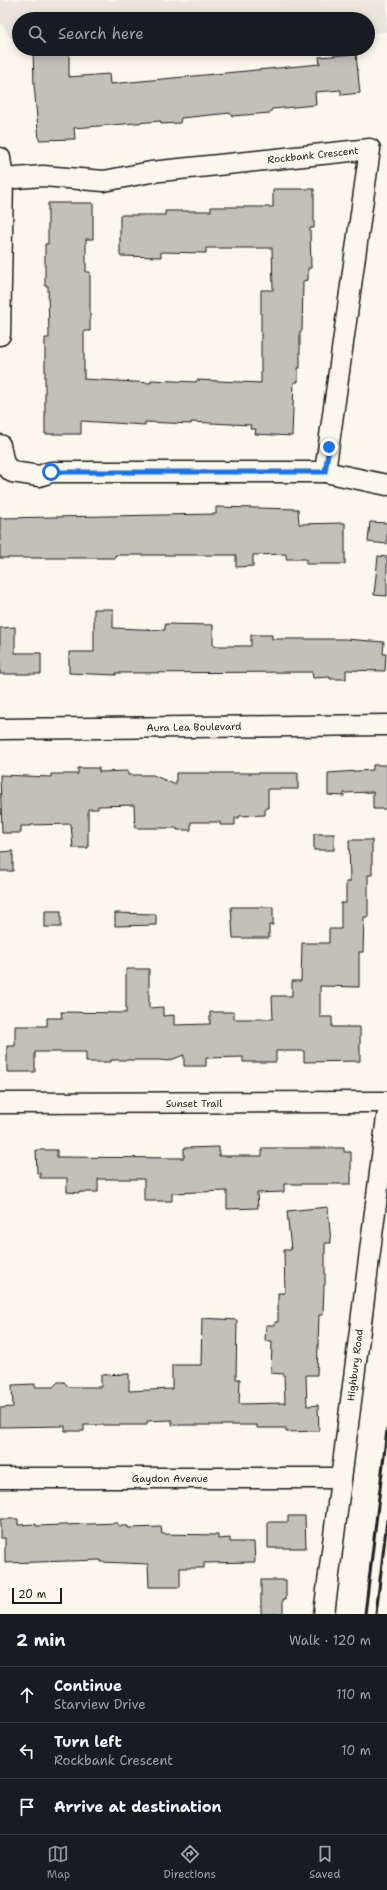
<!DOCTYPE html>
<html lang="en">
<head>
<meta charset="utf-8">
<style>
	:root { --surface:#171b24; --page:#20242c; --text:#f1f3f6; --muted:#9ea1a6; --line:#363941; --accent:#919294 }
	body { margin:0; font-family:"Shantell Sans",sans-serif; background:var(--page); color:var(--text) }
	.scale { position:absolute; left:12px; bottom:10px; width:50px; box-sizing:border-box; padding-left:4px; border:2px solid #1c1c1c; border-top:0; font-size:11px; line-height:14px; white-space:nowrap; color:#1c1c1c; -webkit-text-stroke:3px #fbf7ec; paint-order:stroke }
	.stop { position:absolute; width:12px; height:12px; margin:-9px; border:3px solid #1a73e8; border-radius:50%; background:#fff }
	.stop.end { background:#1a73e8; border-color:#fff; box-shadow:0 1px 4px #0008 }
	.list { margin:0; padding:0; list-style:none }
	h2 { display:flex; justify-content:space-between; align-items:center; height:52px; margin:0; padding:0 16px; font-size:17px }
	h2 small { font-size:13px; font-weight:400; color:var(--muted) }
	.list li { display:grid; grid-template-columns:26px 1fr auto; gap:12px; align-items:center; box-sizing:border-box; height:56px; padding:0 16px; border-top:1px solid var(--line) }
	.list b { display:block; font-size:15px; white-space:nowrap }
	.list p { margin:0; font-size:13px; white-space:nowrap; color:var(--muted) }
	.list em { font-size:13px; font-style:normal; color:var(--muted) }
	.icon { flex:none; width:22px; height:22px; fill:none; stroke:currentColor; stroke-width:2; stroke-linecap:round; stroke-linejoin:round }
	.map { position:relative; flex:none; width:387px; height:1614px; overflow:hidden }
	.search { position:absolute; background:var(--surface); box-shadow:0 2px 10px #0003; left:12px; right:12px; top:12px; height:44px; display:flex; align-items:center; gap:10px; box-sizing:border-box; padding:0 14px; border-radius:22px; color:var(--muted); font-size:15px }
	.sheet { height:220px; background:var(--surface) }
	nav { display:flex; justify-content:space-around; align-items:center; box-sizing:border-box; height:56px; border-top:1px solid var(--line); background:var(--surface); font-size:11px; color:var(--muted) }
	nav a { display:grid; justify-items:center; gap:2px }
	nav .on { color:var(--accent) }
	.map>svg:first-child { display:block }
	.built { fill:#eae6dc }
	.building { fill:#c3c0b8; stroke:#1c1c1c }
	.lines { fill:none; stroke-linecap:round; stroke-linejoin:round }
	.minor-casing { stroke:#1c1c1c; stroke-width:23 }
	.minor { stroke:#fbf7ec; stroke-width:20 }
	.rail { stroke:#1c1c1c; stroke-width:3 }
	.route { stroke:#1a73e8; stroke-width:5 }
	.labels { text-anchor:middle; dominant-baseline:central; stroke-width:4; stroke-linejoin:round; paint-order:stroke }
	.street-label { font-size:10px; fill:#1c1c1c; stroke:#fbf7ec }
</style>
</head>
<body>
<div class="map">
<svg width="387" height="1614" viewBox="0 0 387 1614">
	<rect width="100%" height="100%" fill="#fbf7ec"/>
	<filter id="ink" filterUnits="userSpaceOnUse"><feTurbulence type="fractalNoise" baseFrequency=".025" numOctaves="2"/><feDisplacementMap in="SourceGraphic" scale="8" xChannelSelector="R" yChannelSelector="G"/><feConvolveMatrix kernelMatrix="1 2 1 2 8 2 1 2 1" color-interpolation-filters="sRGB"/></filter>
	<g filter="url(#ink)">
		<path class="built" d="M0,0H387V32L368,33V19H19V44H16L0,22Z"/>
		<g class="building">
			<path d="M33,49H69V77L109,74L110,84L320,64L319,57L356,54L360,93L341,95V90L315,92L316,105L272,109L270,113L232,116L230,113L181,118L180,123L161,124V121L74,128L75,139L39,140L34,85Z"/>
			<path d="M273,189H314V228H310L311,268H308V280L303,281L302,331H300V368H298V382H294L292,436L255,434L256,429H250L251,425L191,422V424L145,422V425L81,421V434H45V338H49L48,286H45V244H48V203H93V239H86V272H90V331H84V379L151,383V380L196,382L197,380L261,383V290H273L272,248H206V253L161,252V257L120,256V215H165V211H211V207H273Z"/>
			<path d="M216,507L298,509L299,524L345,523V564H306V559H286V554L253,555V566L236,567V555H115V558H0V518L216,514Z"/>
			<path d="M370,522L387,523V544L368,542Z"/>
			<path d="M378,556L387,557V596L374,595Z"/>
			<path d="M94,609H113V628L165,630V624L213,625V646H251V635H272V639H345L384,642L383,654H386L385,671L346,670V679H330V677L313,678L312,672L116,673V675L69,673V652H94Z"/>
			<path d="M15,627V653H41V674H0V628Z"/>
			<path d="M373,765H387V809H373V792L344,793V796L328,795V773L373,770Z"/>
			<path d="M78,768H99V772L128,771V775H153L176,785V773H298V789H268V808H265V815L239,816V818H235V825H220V822H191V830H177V828H135L134,805L98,806V809H88V848H73L71,824L31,825V826H21V833H2L0,775L51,777V774H78Z"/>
			<rect x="314" y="834" width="20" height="16"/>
			<path d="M349,840H372V875H368V917H364L363,952H359V987L320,986V1017H332V1027H360V1061L304,1062V1051H276V1062H243V1057L206,1058V1066H184V1055L168,1061L160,1060H111V1062H86V1052H35V1072H7V1046H15V1026H47V1018H62L61,1012L126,1013V969H149V1008L163,1007V1016L174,1015V1025L210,1024V1012H234V1019H273L272,996H292V981H301L302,943H329V929H341V903H346V882H350Z"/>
			<path d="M13,851V871H0V852Z"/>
			<path d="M231,907H273V925H269V938H233Z"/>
			<rect x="45" y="911" width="16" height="16"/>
			<path d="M115,913L156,914V925L115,926Z"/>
			<path d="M219,1147V1156H262V1148H344V1152H351V1184H284V1192L257,1193L258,1208L227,1209V1191L172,1193V1201H144V1179H98V1192H80V1193L67,1192V1178H40V1173H37L36,1150H57V1157L184,1158V1148Z"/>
			<path d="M328,1207L331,1243H325V1285H324L323,1315H319L317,1375H306L307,1406L318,1405L319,1431L286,1432V1428H257V1425H172V1420L147,1421V1425H84V1431H65V1426L0,1427V1408L13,1407L12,1385L35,1384V1387H53L58,1382H64L69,1387H101V1375L129,1374V1391L172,1389V1365H201L202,1318L237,1320L236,1379H240L239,1404L285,1403L284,1374L271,1373L272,1341H265L266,1325H275V1322H278V1293H285L284,1250H291L287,1211Z"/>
			<path d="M288,1516H305L306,1548H268V1522H288Z"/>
			<path d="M0,1519H18V1525L36,1524V1526L118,1523V1526H128V1528L161,1527L162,1534L218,1535V1539L230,1538V1542H254L255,1562L204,1563V1568H180V1587H149L148,1564L101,1562V1560L5,1563V1538H0Z"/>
			<path d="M261,1580H286V1599H283V1614H261Z"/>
		</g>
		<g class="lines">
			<g class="minor-casing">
				<g id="minor">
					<path d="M0,158L3,179L0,335"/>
					<path d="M3,179L43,176L104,181L151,172L370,149L325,472"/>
					<path d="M0,445L4,464L12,472L39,476L51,472H325L387,485"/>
					<path d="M0,729L387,725"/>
					<path d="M0,1103L387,1102"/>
					<path d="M0,1478H341"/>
					<path d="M324,1614L387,1117"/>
				</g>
			</g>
			<use href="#minor" class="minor"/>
			<g class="rail">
				<path d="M365,1614L387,1430"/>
				<path d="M376,1614L387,1520"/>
			</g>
		</g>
	</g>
	<g class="lines" filter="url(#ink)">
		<path class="route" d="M51,472H325L329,447"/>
	</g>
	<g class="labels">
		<g class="street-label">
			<text transform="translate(313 155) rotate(-6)">Rockbank Crescent</text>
			<text transform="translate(194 727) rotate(-1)">Aura Lea Boulevard</text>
			<text x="194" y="1103">Sunset Trail</text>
			<text transform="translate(355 1365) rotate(-83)">Highbury Road</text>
			<text x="170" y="1478">Gaydon Avenue</text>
		</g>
	</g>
</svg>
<div class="scale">20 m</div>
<div class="stop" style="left:51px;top:472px"></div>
<div class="stop end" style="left:329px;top:447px"></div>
<div class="search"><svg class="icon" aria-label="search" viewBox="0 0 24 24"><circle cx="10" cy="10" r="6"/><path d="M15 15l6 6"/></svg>Search here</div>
</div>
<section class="sheet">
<h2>2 min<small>Walk · 120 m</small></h2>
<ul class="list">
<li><svg class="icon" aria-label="ahead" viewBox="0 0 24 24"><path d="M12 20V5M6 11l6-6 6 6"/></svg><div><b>Continue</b><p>Starview Drive</p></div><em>110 m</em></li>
<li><svg class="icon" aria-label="left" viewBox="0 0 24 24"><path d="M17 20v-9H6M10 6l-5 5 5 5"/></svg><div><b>Turn left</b><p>Rockbank Crescent</p></div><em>10 m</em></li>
<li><svg class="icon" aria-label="arrive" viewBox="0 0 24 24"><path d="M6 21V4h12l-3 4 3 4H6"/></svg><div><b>Arrive at destination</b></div></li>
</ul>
</section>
<nav>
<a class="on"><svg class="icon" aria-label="map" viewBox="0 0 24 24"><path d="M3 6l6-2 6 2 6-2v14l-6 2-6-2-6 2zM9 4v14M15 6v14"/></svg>Map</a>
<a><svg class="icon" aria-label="directions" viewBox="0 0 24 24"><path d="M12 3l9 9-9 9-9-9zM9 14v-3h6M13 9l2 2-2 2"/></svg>Directions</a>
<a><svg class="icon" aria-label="saved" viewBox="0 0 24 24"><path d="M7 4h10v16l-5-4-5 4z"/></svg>Saved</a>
</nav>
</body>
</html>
